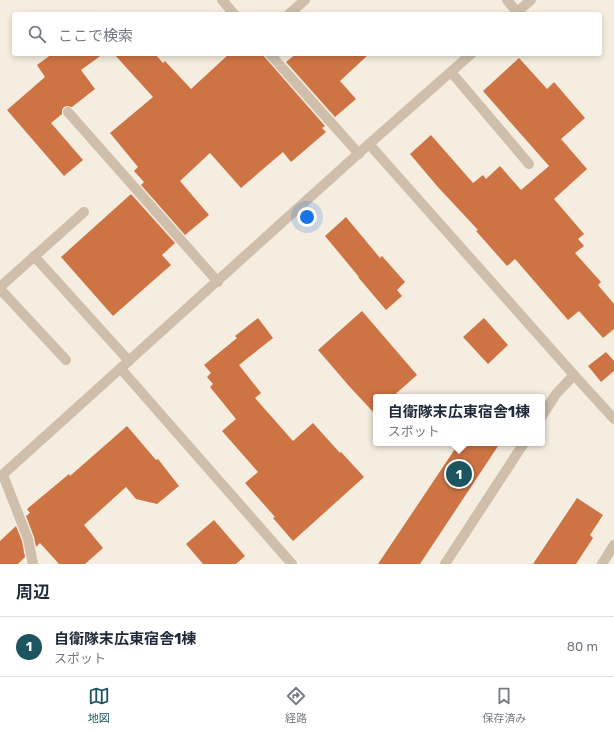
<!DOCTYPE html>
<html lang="ja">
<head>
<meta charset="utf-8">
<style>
	:root { --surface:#fff; --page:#f6f6f7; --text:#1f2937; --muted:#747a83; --line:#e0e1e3; --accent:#1c5460 }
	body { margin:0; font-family:Rubik,"Noto Sans JP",sans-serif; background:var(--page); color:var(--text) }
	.you { position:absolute; left:307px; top:217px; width:14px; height:14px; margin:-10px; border:3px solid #fff; border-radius:50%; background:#1a73e8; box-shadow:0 0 0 6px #1a73e833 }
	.badge { display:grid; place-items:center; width:26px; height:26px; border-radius:50%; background:var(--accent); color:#fff; font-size:13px; font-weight:700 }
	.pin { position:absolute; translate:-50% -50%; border:2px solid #fff; box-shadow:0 1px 4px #0006 }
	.popup { position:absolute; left:373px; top:394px; width:172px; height:52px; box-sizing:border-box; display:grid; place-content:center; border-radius:4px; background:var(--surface); filter:drop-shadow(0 1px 3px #0005); font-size:13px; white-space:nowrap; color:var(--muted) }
	.popup b { font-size:15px; color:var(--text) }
	.popup::after { content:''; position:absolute; left:50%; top:100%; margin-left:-8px; border:8px solid transparent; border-top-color:var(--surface) }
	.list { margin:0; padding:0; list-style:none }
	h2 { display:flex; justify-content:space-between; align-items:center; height:52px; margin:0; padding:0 16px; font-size:17px }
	h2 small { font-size:13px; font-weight:400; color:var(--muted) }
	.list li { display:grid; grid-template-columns:26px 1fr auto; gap:12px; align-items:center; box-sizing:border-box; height:60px; padding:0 16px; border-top:1px solid var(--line) }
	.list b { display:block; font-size:15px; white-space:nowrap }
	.list p { margin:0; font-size:13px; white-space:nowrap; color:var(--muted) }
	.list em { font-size:13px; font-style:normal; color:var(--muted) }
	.icon { flex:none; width:22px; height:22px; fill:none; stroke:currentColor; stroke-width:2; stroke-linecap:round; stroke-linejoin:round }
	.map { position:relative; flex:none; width:614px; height:564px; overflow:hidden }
	.search { position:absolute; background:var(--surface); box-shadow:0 2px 6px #0003; left:12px; right:12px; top:12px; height:44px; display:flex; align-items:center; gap:10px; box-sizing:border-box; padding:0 14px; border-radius:4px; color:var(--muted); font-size:15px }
	.sheet { height:112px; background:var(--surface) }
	nav { display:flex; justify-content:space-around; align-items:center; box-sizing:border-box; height:56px; border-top:1px solid var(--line); background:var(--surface); font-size:11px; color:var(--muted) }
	nav a { display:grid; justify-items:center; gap:2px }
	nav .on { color:var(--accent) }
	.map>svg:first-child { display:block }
	.building { fill:#ce7444 }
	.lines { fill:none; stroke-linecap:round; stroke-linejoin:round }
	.service { stroke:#cebeaa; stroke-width:10 }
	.minor { stroke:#cebeaa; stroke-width:10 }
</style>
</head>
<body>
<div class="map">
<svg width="614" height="564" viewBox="0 0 614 564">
	<rect width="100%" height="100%" fill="#f5eddf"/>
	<g class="building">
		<path d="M52,54H103L81,70L95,89L72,107L67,106L64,107L62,110V114L51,123L83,160L64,176L7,110L45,77L37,65Z"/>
		<path d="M114,54H155L163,63L165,61L191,89L229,54H262L325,126L322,128L326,132L291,162L283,152L241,188L210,153L180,181L209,215L185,235L141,185L144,182L134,171L138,167L110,133L153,97Z"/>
		<path d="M296,54H369L340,81L356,99L335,117L286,62Z"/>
		<path d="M519,58L547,89L554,82L585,118L561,139L587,169L554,199L584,234L578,239L584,246L575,253L601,282L598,285L614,304V329L603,338L579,311L568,320L515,259L507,266L476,231L478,230L437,186L410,154L431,135L473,183L483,175L486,179L500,166L521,190L549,166L483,91Z"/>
		<path d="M131,194L175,243L162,255L171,265L113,316L61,257Z"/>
		<path d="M346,217L380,258L382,256L405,282L397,290L402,296L386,310L358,277H359L325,236Z"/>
		<path d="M362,311L417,375L392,397H376V415L349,386L318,350Z"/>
		<path d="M258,318L273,338L239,365L261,393L255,398L293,441L313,423L340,453L341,452L364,477L293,541L273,518L275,517L245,483L258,472L222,431L236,419L210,387L213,384L207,377L211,373L204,365L237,338L235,336Z"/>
		<path d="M484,318L508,345L488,364L463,337Z"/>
		<path d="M606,352L614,361V371L601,382L588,366Z"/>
		<path d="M127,426L156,460L158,459L179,486L157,504L136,499L126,487L84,525L103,548L85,564H59L40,543L36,547L34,537L26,516L30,513L27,509L69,474L70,476Z"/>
		<path d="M459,443H500L420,564H378Z"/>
		<path d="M577,498L603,515L590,535L593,538L576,564H533Z"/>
		<path d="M214,520L245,556L236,564H203L186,544Z"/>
		<path d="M16,526L22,541L25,557L18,564H0V541Z"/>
	</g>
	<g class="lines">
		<g class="service">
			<path d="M222,0L234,14"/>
			<path d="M289,14L305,0"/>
			<path d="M270,54L359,154"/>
			<path d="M451,72L529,164"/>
			<path d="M68,112L218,282"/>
			<path d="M34,256L129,361"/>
			<path d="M0,287L84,212"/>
			<path d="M0,289L66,360"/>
			<path d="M542,416L556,394L574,375"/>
			<path d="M3,475L28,539L33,564"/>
			<path d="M445,564L524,443"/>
			<path d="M602,564L614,545"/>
		</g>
		<g class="minor">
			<path d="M507,0L517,12"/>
			<path d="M515,14L531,0"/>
			<path d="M369,144L574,375L614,419"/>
			<path d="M121,369L292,564"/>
			<path d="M0,477L369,144L471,54"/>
		</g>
	</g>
</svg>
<div class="you"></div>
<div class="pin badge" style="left:459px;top:474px">1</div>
<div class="popup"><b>自衛隊末広東宿舎1棟</b>スポット</div>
<div class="search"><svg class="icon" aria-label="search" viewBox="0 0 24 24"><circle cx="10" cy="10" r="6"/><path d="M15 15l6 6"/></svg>ここで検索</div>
</div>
<section class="sheet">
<h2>周辺<small></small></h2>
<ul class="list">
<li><span class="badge">1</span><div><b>自衛隊末広東宿舎1棟</b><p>スポット</p></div><em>80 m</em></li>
</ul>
</section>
<nav>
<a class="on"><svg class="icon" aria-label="map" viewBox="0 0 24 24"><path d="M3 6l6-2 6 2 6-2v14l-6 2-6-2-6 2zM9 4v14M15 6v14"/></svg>地図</a>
<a><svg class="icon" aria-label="directions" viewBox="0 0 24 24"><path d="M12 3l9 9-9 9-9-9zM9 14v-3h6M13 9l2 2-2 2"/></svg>経路</a>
<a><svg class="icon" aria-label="saved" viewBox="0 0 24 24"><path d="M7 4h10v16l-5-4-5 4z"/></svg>保存済み</a>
</nav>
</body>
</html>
